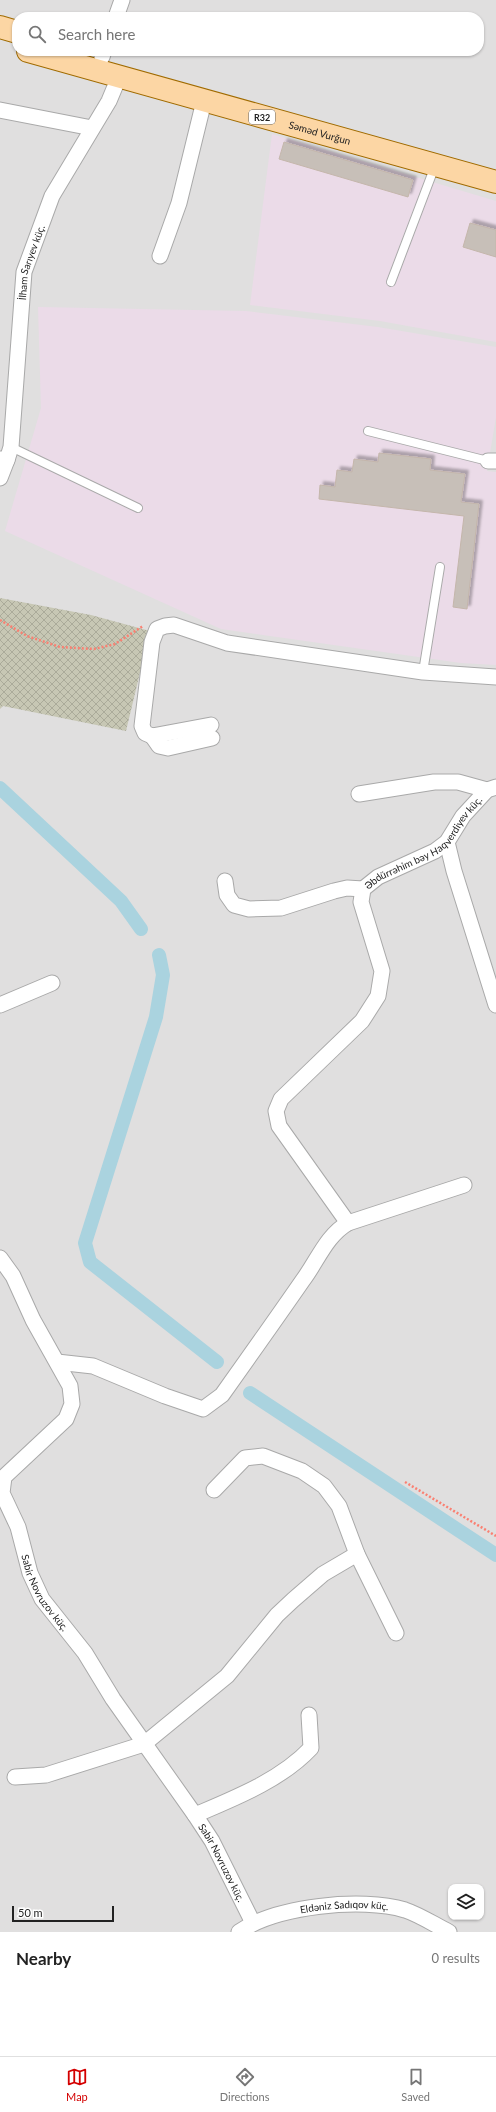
<!DOCTYPE html>
<html lang="en">
<head>
<meta charset="utf-8">
<style>
	:root { --surface:#fff; --page:#f2f2f2; --text:#222; --muted:#767676; --line:#e0e0e0; --accent:#d40000 }
	body { margin:0; font-family:Lato,sans-serif; background:var(--page); color:var(--text) }
	.controls { position:absolute; right:12px; bottom:12px; display:grid; overflow:hidden; border-radius:8px; box-shadow:0 1px 3px #0004 }
	.controls button { width:36px; height:36px; display:grid; place-items:center; padding:0; border:0; border-bottom:1px solid var(--line); background:var(--surface); color:var(--text); font:20px sans-serif }
	.scale { position:absolute; left:12px; bottom:10px; width:102px; box-sizing:border-box; padding-left:4px; border:2px solid #222; border-top:0; font-size:11px; line-height:14px; white-space:nowrap; color:#222; -webkit-text-stroke:3px #fff; paint-order:stroke }
	.list { margin:0; padding:0; list-style:none }
	h2 { display:flex; justify-content:space-between; align-items:center; height:52px; margin:0; padding:0 16px; font-size:17px }
	h2 small { font-size:13px; font-weight:400; color:var(--muted) }
	.icon { flex:none; width:22px; height:22px; fill:none; stroke:currentColor; stroke-width:2; stroke-linecap:round; stroke-linejoin:round }
	.map { position:relative; flex:none; width:496px; height:1932px; overflow:hidden }
	.search { position:absolute; background:var(--surface); box-shadow:0 1px 3px #0004; left:12px; right:12px; top:12px; height:44px; display:flex; align-items:center; gap:10px; box-sizing:border-box; padding:0 14px; border-radius:16px; color:var(--muted); font-size:15px }
	.sheet { height:124px; background:var(--surface) }
	nav { display:flex; justify-content:space-around; align-items:center; box-sizing:border-box; height:56px; border-top:1px solid var(--line); background:var(--surface); font-size:11px; color:var(--muted) }
	nav a { display:grid; justify-items:center; gap:2px }
	nav .on { color:var(--accent) }
	.map>svg:first-child { display:block }
	.residential { fill:#e0dfdf; fill-rule:evenodd }
	.industrial { fill:#ebdbe8 }
	.construction { fill:url(#construction-cross-hatch) }
	.lines { fill:none; stroke-linecap:round; stroke-linejoin:round }
	.canal { stroke:#aad3df; stroke-width:14 }
	.building { fill:#c7bfb8; stroke:#c4b6ab; filter:url(#shadow) }
	.service-casing { stroke:#a9a9a9; stroke-width:10 }
	.minor-casing { stroke:#a9a9a9; stroke-width:17 }
	.primary-casing { stroke:#a06b00; stroke-width:24 }
	.path { stroke:#fa8072; stroke-width:2.5; stroke-dasharray:2 2; stroke-linecap:butt }
	.service { stroke:#fff; stroke-width:8 }
	.minor { stroke:#fff; stroke-width:15 }
	.primary { stroke:#fcd6a4; stroke-width:22 }
	.labels { text-anchor:middle; dominant-baseline:central; stroke-width:3; stroke-linejoin:round; paint-order:stroke }
	.shield { fill:#fff; stroke:#646464; stroke-width:1 }
	.shield-label { font-size:9px; font-weight:bold; fill:#222 }
	.street-label { font-size:10px; fill:#222; stroke:#fff }
</style>
</head>
<body>
<div class="map">
<svg width="496" height="1932" viewBox="0 0 496 1932">
	<defs>
		<pattern id="construction-cross-hatch" width="8" height="8" patternUnits="userSpaceOnUse"><rect width="8" height="8" fill="#c7c7b4"/><path d="M0 0l8 8M0 8l8-8" fill="none" stroke="#abab9a"/></pattern>
		<filter id="shadow"><feDropShadow dx="3.5" dy="-3.5" stdDeviation="1" flood-color="#0004"/></filter>
	</defs>
	<rect width="100%" height="100%" fill="#f2efe9"/>
	<path class="residential" d="M0,0H496V1932H0ZM17,17H479V51H17ZM451,1887H481V1917H451Z"/>
	<g class="industrial">
		<path d="M272,134L496,201V342L380,321L250,305Z"/>
		<path d="M38,307L246,311L378,327L496,347V417L487,471L496,472V665L461,663L221,629L5,531L41,408Z"/>
	</g>
	<path class="construction" d="M0,598L91,615L150,631L126,731L3,706L0,709Z"/>
	<g class="lines">
		<g class="canal">
			<path d="M0,788L121,901L141,929"/>
			<path d="M159,955L163,975L156,1017L85,1243L90,1262L217,1362"/>
			<path d="M250,1393L496,1555"/>
		</g>
	</g>
	<g class="building">
		<path d="M284,142L413,180L408,197L279,159Z"/>
		<path d="M470,223L496,230V257L463,247Z"/>
		<path d="M379,453L431,459L430,470L465,474L461,502L479,504L467,609L453,607L464,516L319,499L320,485L335,487L337,470L352,472L354,459L378,462Z"/>
	</g>
	<g class="lines">
		<g class="service-casing">
			<g id="service">
				<path d="M391,282L435,166"/>
				<path d="M368,431L488,461"/>
				<path d="M11,447L138,508"/>
				<path d="M423,672L440,567"/>
			</g>
		</g>
		<g class="minor-casing">
			<g id="minor">
				<path d="M116,17L122,0"/>
				<path d="M102,57L104,51"/>
				<path d="M0,110L92,128"/>
				<path d="M160,256L179,203L204,101"/>
				<path id="s1" d="M0,459L7,460L11,447L24,272L52,196L109,101L119,77"/>
				<path d="M488,461H496"/>
				<path d="M0,478L7,460"/>
				<path d="M211,725L152,736L145,733L142,726L152,642L157,629L165,626L174,625L227,643L423,672L496,677"/>
				<path d="M152,736L159,746L168,748L212,738"/>
				<path d="M359,794L434,782H458L487,790"/>
				<path d="M447,842L454,871L496,1005"/>
				<path d="M225,881L227,895L234,905L249,909L281,908L334,891L347,888L363,889"/>
				<path d="M0,1005L52,983"/>
				<path id="s2" d="M348,1223L279,1126L276,1111L281,1099L362,1021L378,996L382,971L361,902L363,889L378,877L435,851L447,842L463,816L487,790L496,787"/>
				<path id="s3" d="M0,1258L13,1276L33,1320L70,1386L72,1404L66,1419L4,1477L2,1493L18,1527L30,1573L42,1599L85,1653L113,1699L195,1815L212,1841L253,1923"/>
				<path d="M57,1362L93,1366L165,1396L203,1409L222,1395C249,1357 276,1319 303,1280C318,1260 326,1236 348,1223L464,1185"/>
				<path d="M214,1490L245,1458L263,1456L302,1471L324,1486L339,1506L357,1554L396,1633"/>
				<path d="M15,1777L46,1775L144,1744L227,1676L277,1615L293,1600L323,1574L357,1554"/>
				<path d="M195,1815C235,1798 281,1780 311,1748L309,1715"/>
				<path id="s4" d="M239,1932C276,1906 362,1897 405,1910C420,1915 435,1925 449,1932"/>
			</g>
		</g>
		<g class="primary-casing">
			<g id="primary">
				<path d="M0,27L17,32"/>
				<path id="s5" d="M28,51L496,182"/>
			</g>
		</g>
		<g class="path">
			<path d="M0,620L27,636L60,647L94,649L115,644L143,626"/>
			<path d="M405,1482L496,1536"/>
		</g>
		<use href="#service" class="service"/>
		<use href="#minor" class="minor"/>
		<use href="#primary" class="primary"/>
	</g>
	<g class="labels">
		<rect class="shield" x="249" y="110" width="26" height="14" rx="3"/>
		<g class="shield-label">
			<text x="262" y="117">R32</text>
		</g>
		<g class="street-label">
			<text stroke="none"><textPath href="#s5" startOffset="303">Səməd Vurğun</textPath></text>
			<text stroke="none"><textPath href="#s1" startOffset="207">İlham Sarıyev küç.</textPath></text>
			<text stroke="none"><textPath href="#s2" startOffset="478">Əbdürrəhim bəy Haqverdiyev küç.</textPath></text>
			<text stroke="none"><textPath href="#s3" startOffset="391">Sabir Novruzov küç.</textPath></text>
			<text stroke="none"><textPath href="#s3" startOffset="715">Sabir Novruzov küç.</textPath></text>
			<text stroke="none"><textPath href="#s4" startOffset="110">Eldəniz Sadıqov küç.</textPath></text>
		</g>
	</g>
</svg>
<div class="controls">
<button><svg class="icon" aria-label="layers" viewBox="0 0 24 24"><path d="M12 4l9 5-9 5-9-5zM3 14l9 5 9-5"/></svg></button>
</div>
<div class="scale">50 m</div>
<div class="search"><svg class="icon" aria-label="search" viewBox="0 0 24 24"><circle cx="10" cy="10" r="6"/><path d="M15 15l6 6"/></svg>Search here</div>
</div>
<section class="sheet">
<h2>Nearby<small>0 results</small></h2>
<ul class="list">
</ul>
</section>
<nav>
<a class="on"><svg class="icon" aria-label="map" viewBox="0 0 24 24"><path d="M3 6l6-2 6 2 6-2v14l-6 2-6-2-6 2zM9 4v14M15 6v14"/></svg>Map</a>
<a><svg class="icon" aria-label="directions" viewBox="0 0 24 24"><path d="M12 3l9 9-9 9-9-9zM9 14v-3h6M13 9l2 2-2 2"/></svg>Directions</a>
<a><svg class="icon" aria-label="saved" viewBox="0 0 24 24"><path d="M7 4h10v16l-5-4-5 4z"/></svg>Saved</a>
</nav>
</body>
</html>
